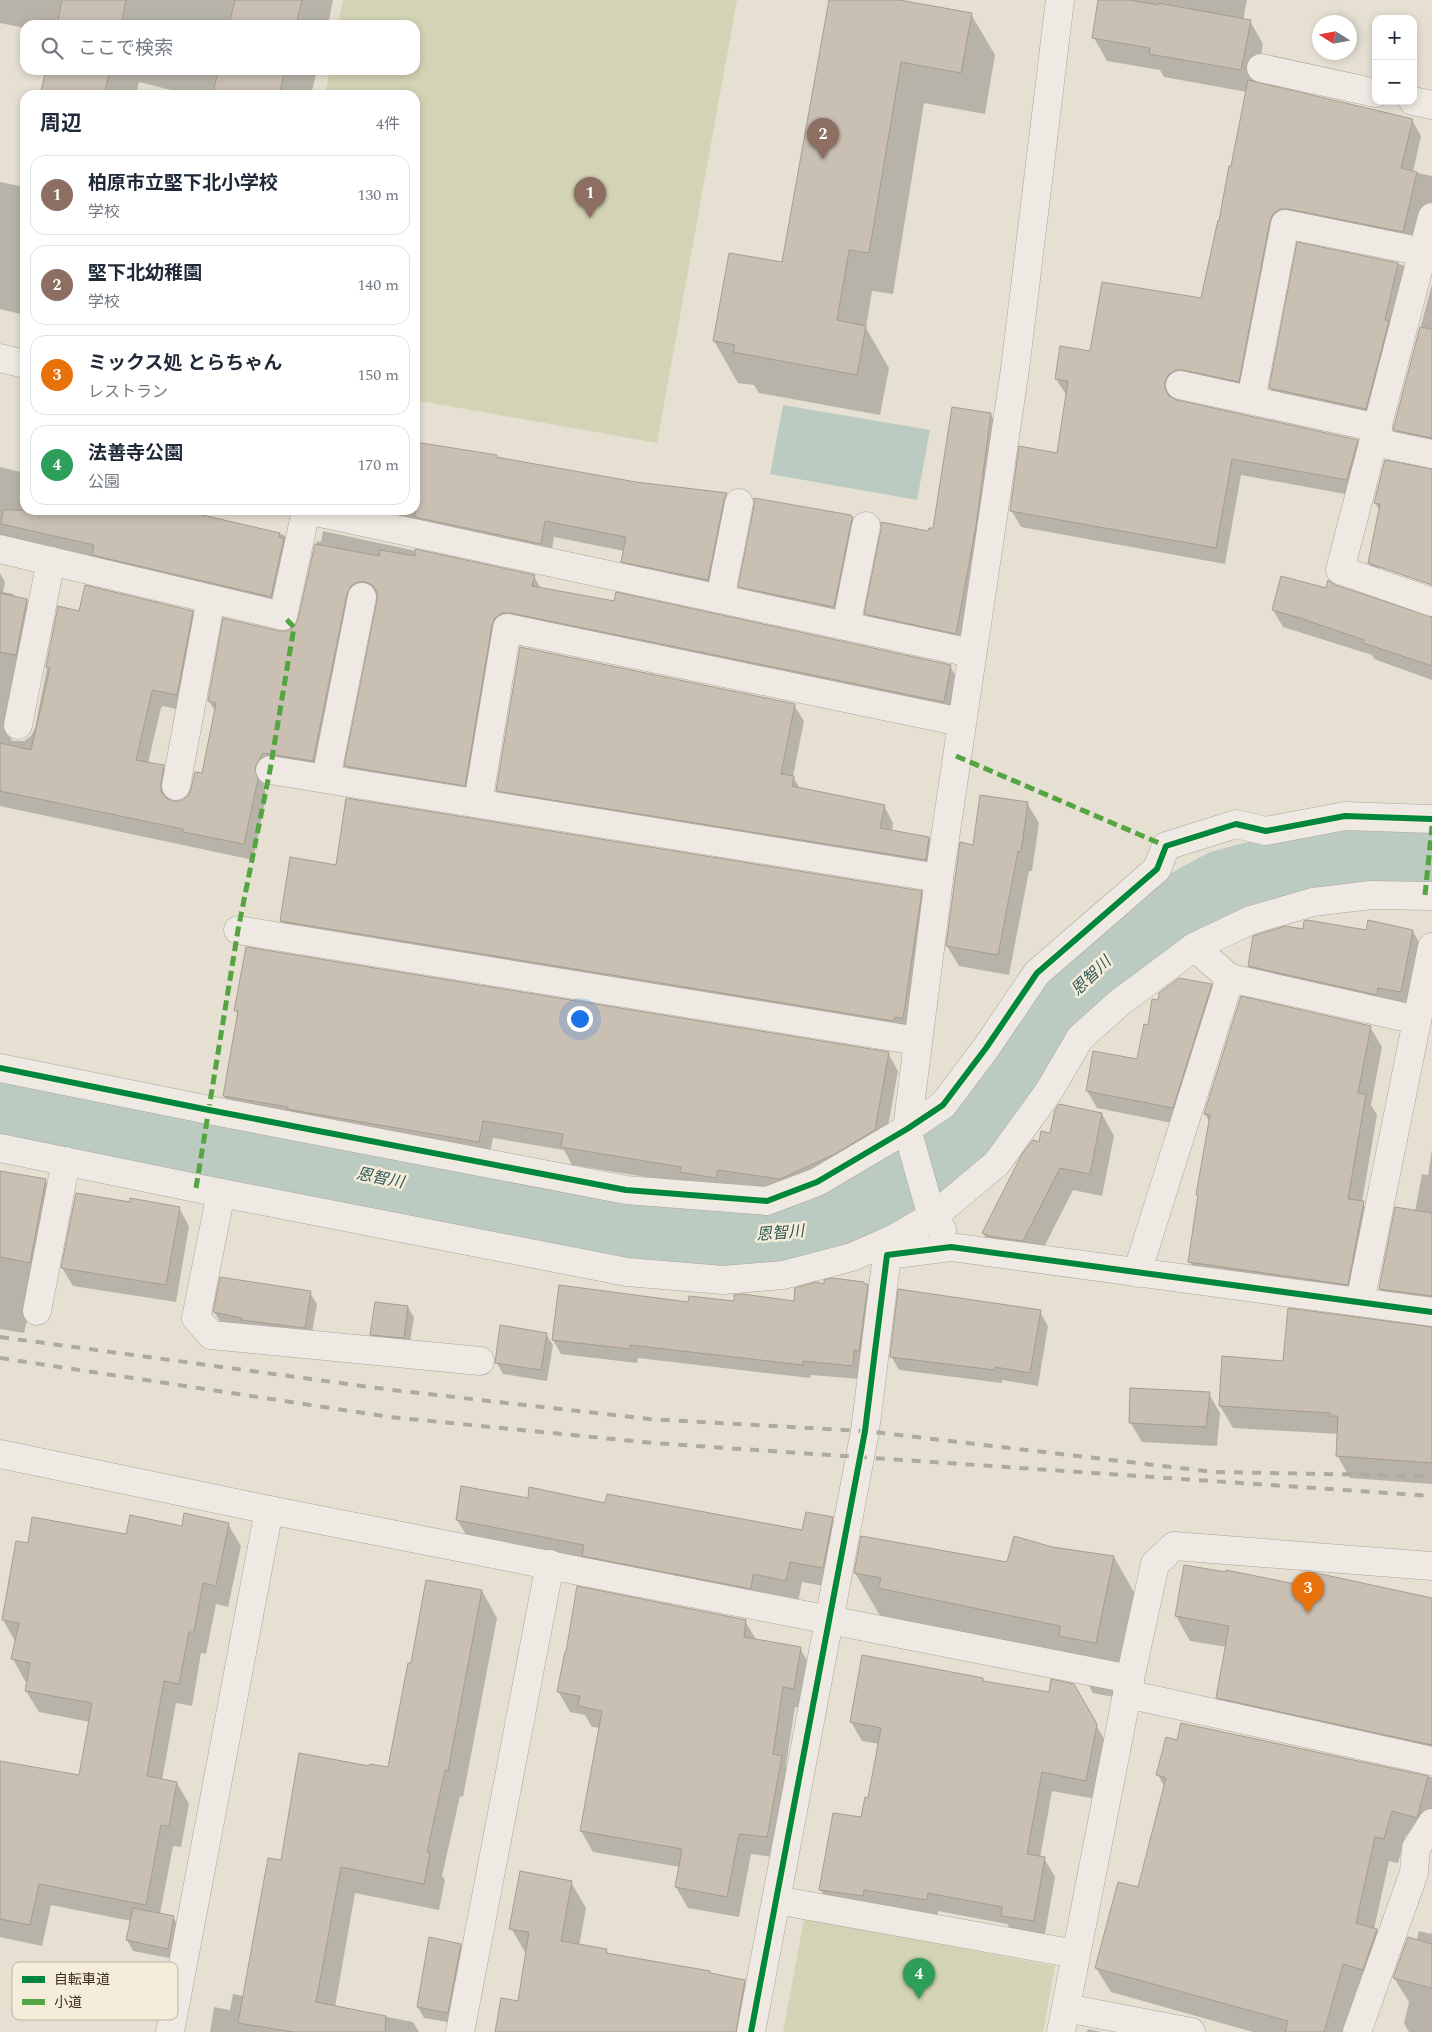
<!DOCTYPE html>
<html lang="ja">
<head>
<meta charset="utf-8">
<style>
	:root { --surface:#fff; --page:#f6f6f7; --text:#1f2937; --muted:#747a83; --line:#e0e1e3; --accent:#766c5f }
	body { margin:0; font-family:Spectral,"Noto Sans JP",serif; background:var(--page); color:var(--text) }
	.controls { position:absolute; right:15px; top:15px; display:grid; overflow:hidden; border-radius:10px; box-shadow:0 2px 8px #0003 }
	.controls button { width:45px; height:45px; display:grid; place-items:center; padding:0; border:0; border-bottom:1px solid var(--line); background:var(--surface); color:var(--text); font:25px sans-serif }
	.compass { position:absolute; left:1312px; top:15px; width:45px; height:45px; border-radius:50%; background:var(--surface); box-shadow:0 2px 8px #0003; rotate:281deg }
	.you { position:absolute; left:579px; top:1018px; width:18px; height:18px; margin:-12px; border:4px solid #fff; border-radius:50%; background:#1a73e8; box-shadow:0 0 0 8px #1a73e833 }
	.badge { display:grid; place-items:center; width:32px; height:32px; border-radius:50%; background:var(--accent); color:#fff; font-size:16px; font-weight:700 }
	.pin { position:absolute; translate:-50% -41px; filter:drop-shadow(0 1px 2px #0008) }
	.pin::after { content:''; position:absolute; top:26px; width:18px; height:15px; background:inherit; clip-path:polygon(0 0,100% 0,50% 100%) }
	.list { margin:0; padding:0; list-style:none }
	h2 { display:flex; justify-content:space-between; align-items:center; height:65px; margin:0; padding:0 20px; font-size:21px }
	h2 small { font-size:16px; font-weight:400; color:var(--muted) }
	.list li { display:grid; grid-template-columns:32px 1fr auto; gap:15px; align-items:center; box-sizing:border-box; height:80px; margin:0 10px 10px; padding:0 10px; border:1px solid var(--line); border-radius:15px }
	.list b { display:block; font-size:19px; white-space:nowrap }
	.list p { margin:0; font-size:16px; white-space:nowrap; color:var(--muted) }
	.list em { font-size:16px; font-style:normal; color:var(--muted) }
	.icon { flex:none; width:28px; height:28px; fill:none; stroke:currentColor; stroke-width:2; stroke-linecap:round; stroke-linejoin:round }
	.map { position:relative; flex:none; width:1432px; height:2032px; overflow:hidden }
	.search { position:absolute; background:var(--surface); box-shadow:0 2px 8px #0003; left:20px; top:20px; width:400px; height:55px; display:flex; align-items:center; gap:12px; box-sizing:border-box; padding:0 18px; border-radius:15px; color:var(--muted); font-size:19px }
	.panel { position:absolute; background:var(--surface); box-shadow:0 2px 8px #0003; left:20px; top:90px; width:400px; height:425px; border-radius:15px }
	.map>svg:first-child { display:block }
	.green { fill:#d3d4b5 }
	.water { fill:#bccbc2 }
	.shadow { fill:#0003 }
	.lines { fill:none; stroke-linecap:round; stroke-linejoin:round }
	.river { stroke:#bccbc2; stroke-width:74 }
	.building { fill:#c9bfb3; stroke:#a69c91 }
	.minor-casing { stroke:#aba59a; stroke-width:29 }
	.minor { stroke:#eeeae3; stroke-width:28 }
	.rail { stroke:#aeaaa2; stroke-width:4; stroke-dasharray:9 9; stroke-linecap:butt }
	.quiet { stroke:#54a441; stroke-width:5; stroke-dasharray:10 5; stroke-linecap:butt }
	.cycleway-casing { stroke:#f5edd9; stroke-width:9 }
	.cycleway { stroke:#00873e; stroke-width:6 }
	.labels { text-anchor:middle; dominant-baseline:central; stroke-width:5; stroke-linejoin:round; paint-order:stroke }
	.water-label { font-size:16px; font-style:italic; fill:#315958; stroke:#f5edd9 }
	.key { fill:#f5edd9; stroke:#bdb4a2; stroke-width:1 }
	.key-label { font-size:14px; fill:#3b2e21 }
</style>
</head>
<body>
<div class="map">
<svg width="1432" height="2032" viewBox="0 0 1432 2032">
	<rect width="100%" height="100%" fill="#e5e0d2"/>
	<g class="green">
		<path d="M343,0H737L657,443L415,400V95H325L330,70H415V25H338Z"/>
		<path d="M804,1919L1055,1966L1043,2032H783Z"/>
	</g>
	<path class="water" d="M783,405L930,430L917,500L770,474Z"/>
	<g class="shadow">
		<path d="M0,0H333L328,25H25V28L0,23Z"/>
		<path d="M830,0H892L971,14L995,55L985,114L924,103L893,294L872,291L866,328L889,368L880,415L759,393L754,385L738,383L714,341L783,264Z"/>
		<path d="M1100,0H1247L1243,20L1250,21L1263,44L1256,84L1412,120L1421,136L1413,172L1432,176V222L1421,250L1289,226L1248,398L1177,391L1173,400L1357,441L1367,457L1356,496L1241,475L1225,564L1021,527L1011,510L1058,454L1067,396L1056,379L1091,353L1202,300L1232,167L1247,92L1164,77L1160,70L1107,61L1094,38Z"/>
		<path d="M47,70H317L311,95H191L139,82L136,95H41Z"/>
		<path d="M25,165V315L0,309V182L20,186Z"/>
		<path d="M1298,244L1403,265L1409,276L1372,420L1277,399L1270,388Z"/>
		<path d="M1432,284V452L1404,446L1394,428Z"/>
		<path d="M991,415L1001,432L966,651L876,631L866,614L929,532L934,530Z"/>
		<path d="M415,442L635,483L726,494L736,511L717,597L632,578L622,561L624,551L554,537L550,561L336,510H415Z"/>
		<path d="M0,467L25,473V510H180L233,525L284,535L294,552L280,613L0,554Z"/>
		<path d="M1432,470V584L1379,566V569L1432,587V598L1379,580L1369,563L1380,511L1375,503Z"/>
		<path d="M852,518L859,529L840,618L746,598L740,587Z"/>
		<path d="M323,531L534,576L541,589L950,666L960,683L953,719L520,629L474,802L355,783L346,766L379,600L375,598L323,777L273,769L264,784L266,796L253,860L0,806V573L5,582L3,592L13,594L16,598L27,600L36,617L11,740L14,741H24L31,736L35,728L59,608L80,612H192L202,629L186,711L163,706L161,708L148,763L163,767L173,783L171,802H181L188,797L203,775L215,711L209,701L279,632H287L295,628L299,620L317,541L321,542Z"/>
		<path d="M1334,586L1432,618V680L1374,659L1372,655L1283,627L1273,610Z"/>
		<path d="M794,705L804,721L793,776L800,789L884,806L893,823L892,831L929,838L938,854L935,876L507,807L497,790Z"/>
		<path d="M1027,803L1039,823L1032,871H1029L1009,975L959,966L947,946L974,846Z"/>
		<path d="M337,867L921,892L929,907L911,1032L290,935L281,921Z"/>
		<path d="M1304,931H1413L1421,946L1409,1006L1258,981L1249,966Z"/>
		<path d="M1211,985L1221,1002L1182,1125L1097,1108L1087,1091L1138,1061L1159,1002Z"/>
		<path d="M236,1010L888,1053L898,1071L884,1148L791,1197L689,1184L572,1165L564,1150L493,1138L489,1159L234,1114L224,1096L238,1015Z"/>
		<path d="M1370,1027L1382,1047L1371,1105L1377,1115L1362,1202L1375,1223L1359,1305L1201,1282L1190,1262L1199,1198L1197,1194L1210,1123L1205,1114Z"/>
		<path d="M1102,1114L1114,1136L1102,1196L1073,1190L1036,1263L996,1255L983,1233L1040,1143L1051,1134Z"/>
		<path d="M1432,1149V1316L1393,1311L1380,1289L1415,1211L1422,1174L1428,1175Z"/>
		<path d="M0,1171L45,1180L55,1197L24,1333L0,1329Z"/>
		<path d="M131,1203L179,1208L189,1226L176,1302L73,1286L62,1268Z"/>
		<path d="M864,1283L875,1299L860,1379L811,1375L810,1378L638,1358L637,1363L561,1354L553,1340L689,1303H795Z"/>
		<path d="M310,1293L317,1304L311,1339L221,1323L214,1312Z"/>
		<path d="M408,1307L414,1318L409,1348L378,1345L371,1334Z"/>
		<path d="M1040,1312L1048,1326L1038,1386L1002,1380V1383L899,1370L891,1356Z"/>
		<path d="M1432,1328V1484L1350,1478L1337,1455L1338,1434L1233,1428L1220,1406L1285,1363Z"/>
		<path d="M546,1334L553,1345L547,1381L503,1374L497,1363Z"/>
		<path d="M1209,1394L1220,1413L1217,1446L1142,1442L1130,1422Z"/>
		<path d="M529,1499L606,1504L804,1531L832,1518L844,1539L835,1588L802,1582L798,1602L470,1541L457,1520Z"/>
		<path d="M228,1524L241,1546L228,1607L216,1604L206,1654L201,1653L192,1706L176,1703L162,1780L177,1783L189,1804L181,1847L173,1846L160,1914L173,1917L180,1928L174,1959L133,1951L127,1940L131,1921L51,1905L42,1946L0,1937V1762L80,1777L90,1722L39,1712L26,1691L28,1681H25L13,1659L15,1641L3,1620L29,1544Z"/>
		<path d="M1051,1548L1114,1557L1147,1615L1129,1700L1093,1693L1087,1682L889,1631L855,1573L1007,1564Z"/>
		<path d="M1306,1587L1432,1600V1766L1232,1722L1217,1697L1227,1647L1190,1641L1176,1616Z"/>
		<path d="M482,1591L497,1618L463,1797L460,1796L442,1876L445,1880L439,1910L355,1893L335,2007L413,2022L419,2032H210L214,2007L230,2010L233,1994L244,1996L282,1862L370,1768L389,1769L412,1665Z"/>
		<path d="M745,1621L757,1641L800,1648L812,1669L805,1709L795,1707L786,1765L793,1778L779,1858L751,1854L739,1917L688,1908L676,1887L680,1867L593,1852L581,1831L600,1728L592,1727L585,1715L570,1712L558,1691Z"/>
		<path d="M983,1679L984,1682L1050,1693L1073,1685L1107,1744L1096,1799L1052,1791L1040,1858H1044L1055,1877L1044,1939L1013,1934L1007,1924L938,1911L937,1918L831,1908L820,1889L862,1819L869,1799L879,1744L862,1741L851,1722Z"/>
		<path d="M1182,1725L1432,1777V1841L1406,1835L1398,1863L1389,1861L1374,1929L1377,1930L1391,1955L1377,1994L1357,1988L1345,2032H1253L1111,1992L1096,1968L1139,1889L1165,1788L1158,1775L1178,1742Z"/>
		<path d="M571,1882L586,1908L579,1946L606,1950L609,1955L744,1981L759,2007L755,2032H496L519,2002L526,1954L511,1928Z"/>
		<path d="M1419,1931L1431,1934L1432,1931V2032H1409L1404,2023L1409,2002L1394,1978L1416,1941Z"/>
		<path d="M460,1945L467,1956L454,2023L424,2018L418,2007Z"/>
		<path d="M1088,2029L1101,2032H1087Z"/>
	</g>
	<g class="lines">
		<path class="river" d="M0,1102L283,1160L649,1229L752,1236L832,1228L901,1188L986,1115L1047,1019L1129,938L1223,887L1315,862L1432,864"/>
	</g>
	<g class="building">
		<path d="M62,0H126L121,25H57Z"/>
		<path d="M235,0H302L296,25H229Z"/>
		<path d="M829,0H899L972,13L961,73L901,62L869,253L849,250L837,320L866,326L857,375L733,352L735,345L713,341L729,253L782,262Z"/>
		<path d="M1098,0H1128L1158,5V3L1251,20L1241,70L1149,54L1150,48L1092,38Z"/>
		<path d="M46,70H110L104,95H40Z"/>
		<path d="M218,70H285L279,95H213Z"/>
		<path d="M1248,80L1413,119L1401,168L1417,172L1403,232L1288,209H1280L1273,214L1270,221L1239,382L1183,370H1176L1168,375L1165,382V389L1169,396L1177,400L1358,440L1347,480L1232,459L1216,548L1010,511L1019,446L1057,453L1068,381L1055,379L1060,346L1090,351L1102,282L1201,298L1218,220L1219,221L1229,166H1231Z"/>
		<path d="M1297,242L1398,263L1385,320L1389,321L1366,409L1269,388Z"/>
		<path d="M1420,327L1432,329V438L1393,430Z"/>
		<path d="M952,407L991,413L976,526L956,634L864,614L881,529V522L928,531L929,528H933Z"/>
		<path d="M415,442L497,455L496,457L636,482L727,493L724,500L708,580L621,562L626,537L545,521L541,544L415,517Z"/>
		<path d="M1385,460L1432,469V585L1368,563L1380,504L1374,503Z"/>
		<path d="M754,498L851,515L853,517L851,523L834,607L738,587L754,506Z"/>
		<path d="M3,510H199L198,514L280,533L279,537L284,538L271,597L92,555L94,545L1,524Z"/>
		<path d="M315,544L379,556L380,550L415,556V549L535,575L532,586L614,601L616,592L951,665L944,702L510,613H502L495,618L492,625L465,786L344,766L377,600V592L372,585L365,582H357L351,586L347,594L313,761L263,753L255,767L258,779L244,844L183,832V829L0,791V743L31,750L50,668L46,667L58,606L79,611L85,585L193,611L177,695L153,690L152,691L136,760L164,765L161,784V792L166,798L174,801H181L188,796L191,789L195,772L202,773L216,703L208,701L223,618L279,631H287L294,627L298,619Z"/>
		<path d="M1281,576L1326,588L1328,580L1335,585L1432,617V666L1363,643L1364,640L1300,618L1272,610Z"/>
		<path d="M0,593L27,599L16,655L0,652Z"/>
		<path d="M520,647L795,704L781,774L794,776L792,786L885,805L880,828L929,837L926,860L496,791Z"/>
		<path d="M980,795L1028,802L1021,852L1018,851L998,955L946,946L960,842L973,845Z"/>
		<path d="M346,798L922,891L903,1018L895,1017L894,1021L280,921L290,857L336,865Z"/>
		<path d="M1307,920L1366,930L1368,920L1413,930L1401,992L1378,988L1377,995L1248,966L1253,936L1285,926L1303,929L1304,921Z"/>
		<path d="M246,947L889,1052L875,1130L835,1154L780,1179L718,1170L716,1178L680,1172L681,1167L561,1147L563,1134L483,1121L479,1142L332,1117L287,1109L288,1107L223,1096L238,1011H234Z"/>
		<path d="M1179,978L1212,984L1173,1108L1086,1091L1093,1051L1137,1059L1144,1024L1148,1025L1152,999L1158,1000L1159,993Z"/>
		<path d="M1241,996L1371,1026L1358,1093L1366,1094L1348,1199L1364,1201L1348,1285L1188,1262L1198,1195H1196L1210,1115L1204,1114Z"/>
		<path d="M1059,1104L1102,1113L1090,1174L1060,1168L1023,1241L989,1236L982,1233L1022,1154L1033,1140L1039,1142L1041,1131L1050,1133L1055,1110Z"/>
		<path d="M0,1171L46,1179L30,1263L0,1257Z"/>
		<path d="M76,1193L130,1202V1198L180,1207L166,1285L61,1268Z"/>
		<path d="M1395,1207L1432,1213V1296L1379,1289Z"/>
		<path d="M220,1277L311,1291L305,1328L241,1320L242,1318L213,1312Z"/>
		<path d="M832,1278L864,1282V1284H868L859,1351L854,1350L853,1366L803,1361V1365L630,1345V1349L552,1340L559,1285L688,1302L689,1296L734,1301V1295L742,1294L794,1301L795,1288L816,1282L824,1284V1280Z"/>
		<path d="M898,1289L1041,1310L1030,1373L995,1367V1370L890,1357Z"/>
		<path d="M375,1302L408,1306L404,1338L370,1335Z"/>
		<path d="M1288,1308L1432,1327V1463L1336,1456L1338,1416H1330V1413L1219,1406L1222,1356L1283,1361Z"/>
		<path d="M500,1325L547,1333L541,1370L495,1363Z"/>
		<path d="M1130,1388L1210,1392L1206,1427L1129,1423Z"/>
		<path d="M461,1486L528,1498L529,1487L605,1503L607,1494L802,1530L806,1512L833,1517L823,1568L790,1562L786,1581L753,1574L751,1589L582,1556L584,1545L456,1520Z"/>
		<path d="M184,1513L229,1523L216,1586L203,1583L194,1632H189L179,1684L164,1681L147,1776L177,1782L169,1826L161,1825L146,1905L39,1884L30,1925L0,1919V1761L79,1775L92,1703L25,1691L30,1663L11,1659L19,1623L2,1620L16,1541L28,1543L32,1517L126,1534L130,1515L182,1526Z"/>
		<path d="M861,1536L1007,1562L1014,1536L1052,1547L1114,1556L1096,1643L1059,1636L1060,1626L878,1588L881,1578L854,1573Z"/>
		<path d="M1184,1565L1226,1572V1570L1305,1586L1307,1572L1316,1573L1432,1598V1745L1216,1698L1229,1626L1175,1616Z"/>
		<path d="M426,1580L482,1590L448,1771L445,1770L427,1852L430,1853L424,1884L341,1867L316,2002L386,2016L385,2032H293L238,2023L268,1858L281,1860L299,1753L369,1766L370,1764L388,1767L408,1663H411Z"/>
		<path d="M577,1586L746,1620L744,1637L801,1647L794,1689L783,1687L773,1754L782,1756L767,1837L739,1834L727,1897L675,1887L682,1849L580,1831L602,1711L578,1706L580,1696L557,1692L565,1652H566Z"/>
		<path d="M862,1655L983,1678V1681L1049,1692L1051,1679L1074,1684L1097,1724L1086,1781L1042,1772L1027,1854L1045,1857L1034,1921L1001,1916L1002,1907L928,1893L927,1900L864,1890L863,1896L819,1890L833,1813L861,1817L865,1797L868,1798L881,1728L850,1722Z"/>
		<path d="M1181,1723L1428,1776L1417,1818L1392,1811L1384,1839L1375,1837L1356,1923L1377,1929L1363,1970L1343,1964L1324,2032H1285L1288,2021L1095,1968L1118,1882L1138,1887L1166,1778L1156,1775L1166,1737L1177,1740Z"/>
		<path d="M520,1871L572,1881L561,1941L607,1949L606,1953L710,1971V1973L745,1980L736,2032H495L501,1998L518,2001L529,1932L509,1929Z"/>
		<path d="M133,1908L174,1916L168,1949L126,1940Z"/>
		<path d="M429,1937L461,1944L448,2013L417,2007Z"/>
		<path d="M1408,1937L1432,1944V1988L1393,1978Z"/>
	</g>
	<g class="lines">
		<g class="minor-casing">
			<g id="minor">
				<path d="M1261,68L1376,93"/>
				<path d="M1413,101L1432,105"/>
				<path d="M1432,217L1340,570L1432,602"/>
				<path d="M0,358L25,364"/>
				<path d="M1180,385L1378,428"/>
				<path d="M1251,400L1285,224L1423,252"/>
				<path d="M1374,442L1432,454"/>
				<path d="M307,510L971,653"/>
				<path d="M0,549L283,616L306,511"/>
				<path d="M720,599L739,503"/>
				<path d="M846,626L866,526"/>
				<path d="M18,725L51,561"/>
				<path d="M270,770L939,878"/>
				<path d="M326,778L362,597"/>
				<path d="M176,786L211,599"/>
				<path d="M478,803L507,628L961,722"/>
				<path d="M238,930L918,1041"/>
				<path d="M1194,947L1230,978L1417,1020"/>
				<path d="M0,1068L209,1110L626,1190L767,1201L817,1182L907,1129L943,1105L986,1048L1037,973L1157,869L1166,846L1236,824L1266,831L1345,816L1432,819"/>
				<path d="M0,1148L196,1188L627,1272L723,1280L783,1275L852,1257L895,1238L935,1215L997,1163L1049,1091L1080,1038L1119,1003L1194,947L1251,920L1313,902L1371,895L1432,896"/>
				<path d="M221,1193L196,1318L211,1335L480,1361"/>
				<path d="M942,1230L928,1203L907,1129L939,878L1015,369L1060,0"/>
				<path d="M1137,1273L1230,978"/>
				<path d="M1360,1302L1432,947"/>
				<path d="M37,1311L66,1161"/>
				<path d="M0,1454L269,1510L1130,1679"/>
				<path d="M1127,1694L1432,1761"/>
				<path d="M776,1900L1076,1954"/>
				<path d="M1066,2008L1191,2032"/>
				<path d="M170,2032L269,1510"/>
				<path d="M460,2032L550,1564"/>
				<path d="M751,2032L865,1431L887,1255L951,1247L1432,1312"/>
				<path d="M1061,2032L1130,1679L1155,1564L1174,1546L1432,1566"/>
				<path d="M1357,2032L1414,1873L1416,1848L1432,1823"/>
			</g>
		</g>
		<use href="#minor" class="minor"/>
		<g class="rail">
			<path d="M0,1337L392,1390L649,1419L865,1431L1214,1472L1432,1476"/>
			<path d="M0,1358L390,1417L653,1443L1432,1496"/>
		</g>
		<g class="quiet">
			<path d="M956,756L1166,846"/>
			<path d="M1425,895L1432,826"/>
			<path d="M196,1188L238,930L270,770L294,627L283,616"/>
		</g>
		<g class="cycleway-casing">
			<g id="cycleway">
				<path d="M0,1068L209,1110L626,1190L767,1201L817,1182L907,1129L943,1105L986,1048L1037,973L1157,869L1166,846L1236,824L1266,831L1345,816L1432,819"/>
				<path d="M751,2032L865,1431L887,1255L951,1247L1432,1312"/>
			</g>
		</g>
		<use href="#cycleway" class="cycleway"/>
	</g>
	<g class="labels">
		<g class="water-label">
			<text transform="translate(1091 976) rotate(-44)">恩智川</text>
			<text transform="translate(380 1178) rotate(11)">恩智川</text>
			<text transform="translate(780 1233) rotate(-5)">恩智川</text>
		</g>
	</g>
	<rect x="12" y="1962" width="166" height="58" rx="8" class="key"/>
	<rect x="22" y="1976" width="23" height="7" fill="#00873e"/>
	<rect x="22" y="1999" width="23" height="6" fill="#54a441"/>
	<g class="key-label">
		<text x="54" y="1984">自転車道</text>
		<text x="54" y="2007">小道</text>
	</g>
</svg>
<div class="controls">
<button>+</button>
<button>−</button>
</div>
<svg class="compass" viewBox="-18 -18 36 36"><path d="M0-13l5 13h-10z" fill="#e53935"/><path d="M0 13l5-13h-10z" fill="#747a83"/></svg>
<div class="you"></div>
<div class="pin badge" style="left:590px;top:218px;background:#8d6e63">1</div>
<div class="pin badge" style="left:823px;top:159px;background:#8d6e63">2</div>
<div class="pin badge" style="left:1308px;top:1613px;background:#e8710a">3</div>
<div class="pin badge" style="left:919px;top:1999px;background:#2e9e5b">4</div>
<div class="search"><svg class="icon" aria-label="search" viewBox="0 0 24 24"><circle cx="10" cy="10" r="6"/><path d="M15 15l6 6"/></svg>ここで検索</div>
<section class="panel">
<h2>周辺<small>4件</small></h2>
<ul class="list">
<li><span class="badge" style="background:#8d6e63">1</span><div><b>柏原市立堅下北小学校</b><p>学校</p></div><em>130 m</em></li>
<li><span class="badge" style="background:#8d6e63">2</span><div><b>堅下北幼稚園</b><p>学校</p></div><em>140 m</em></li>
<li><span class="badge" style="background:#e8710a">3</span><div><b>ミックス処 とらちゃん</b><p>レストラン</p></div><em>150 m</em></li>
<li><span class="badge" style="background:#2e9e5b">4</span><div><b>法善寺公園</b><p>公園</p></div><em>170 m</em></li>
</ul>
</section>
</div>
</body>
</html>
